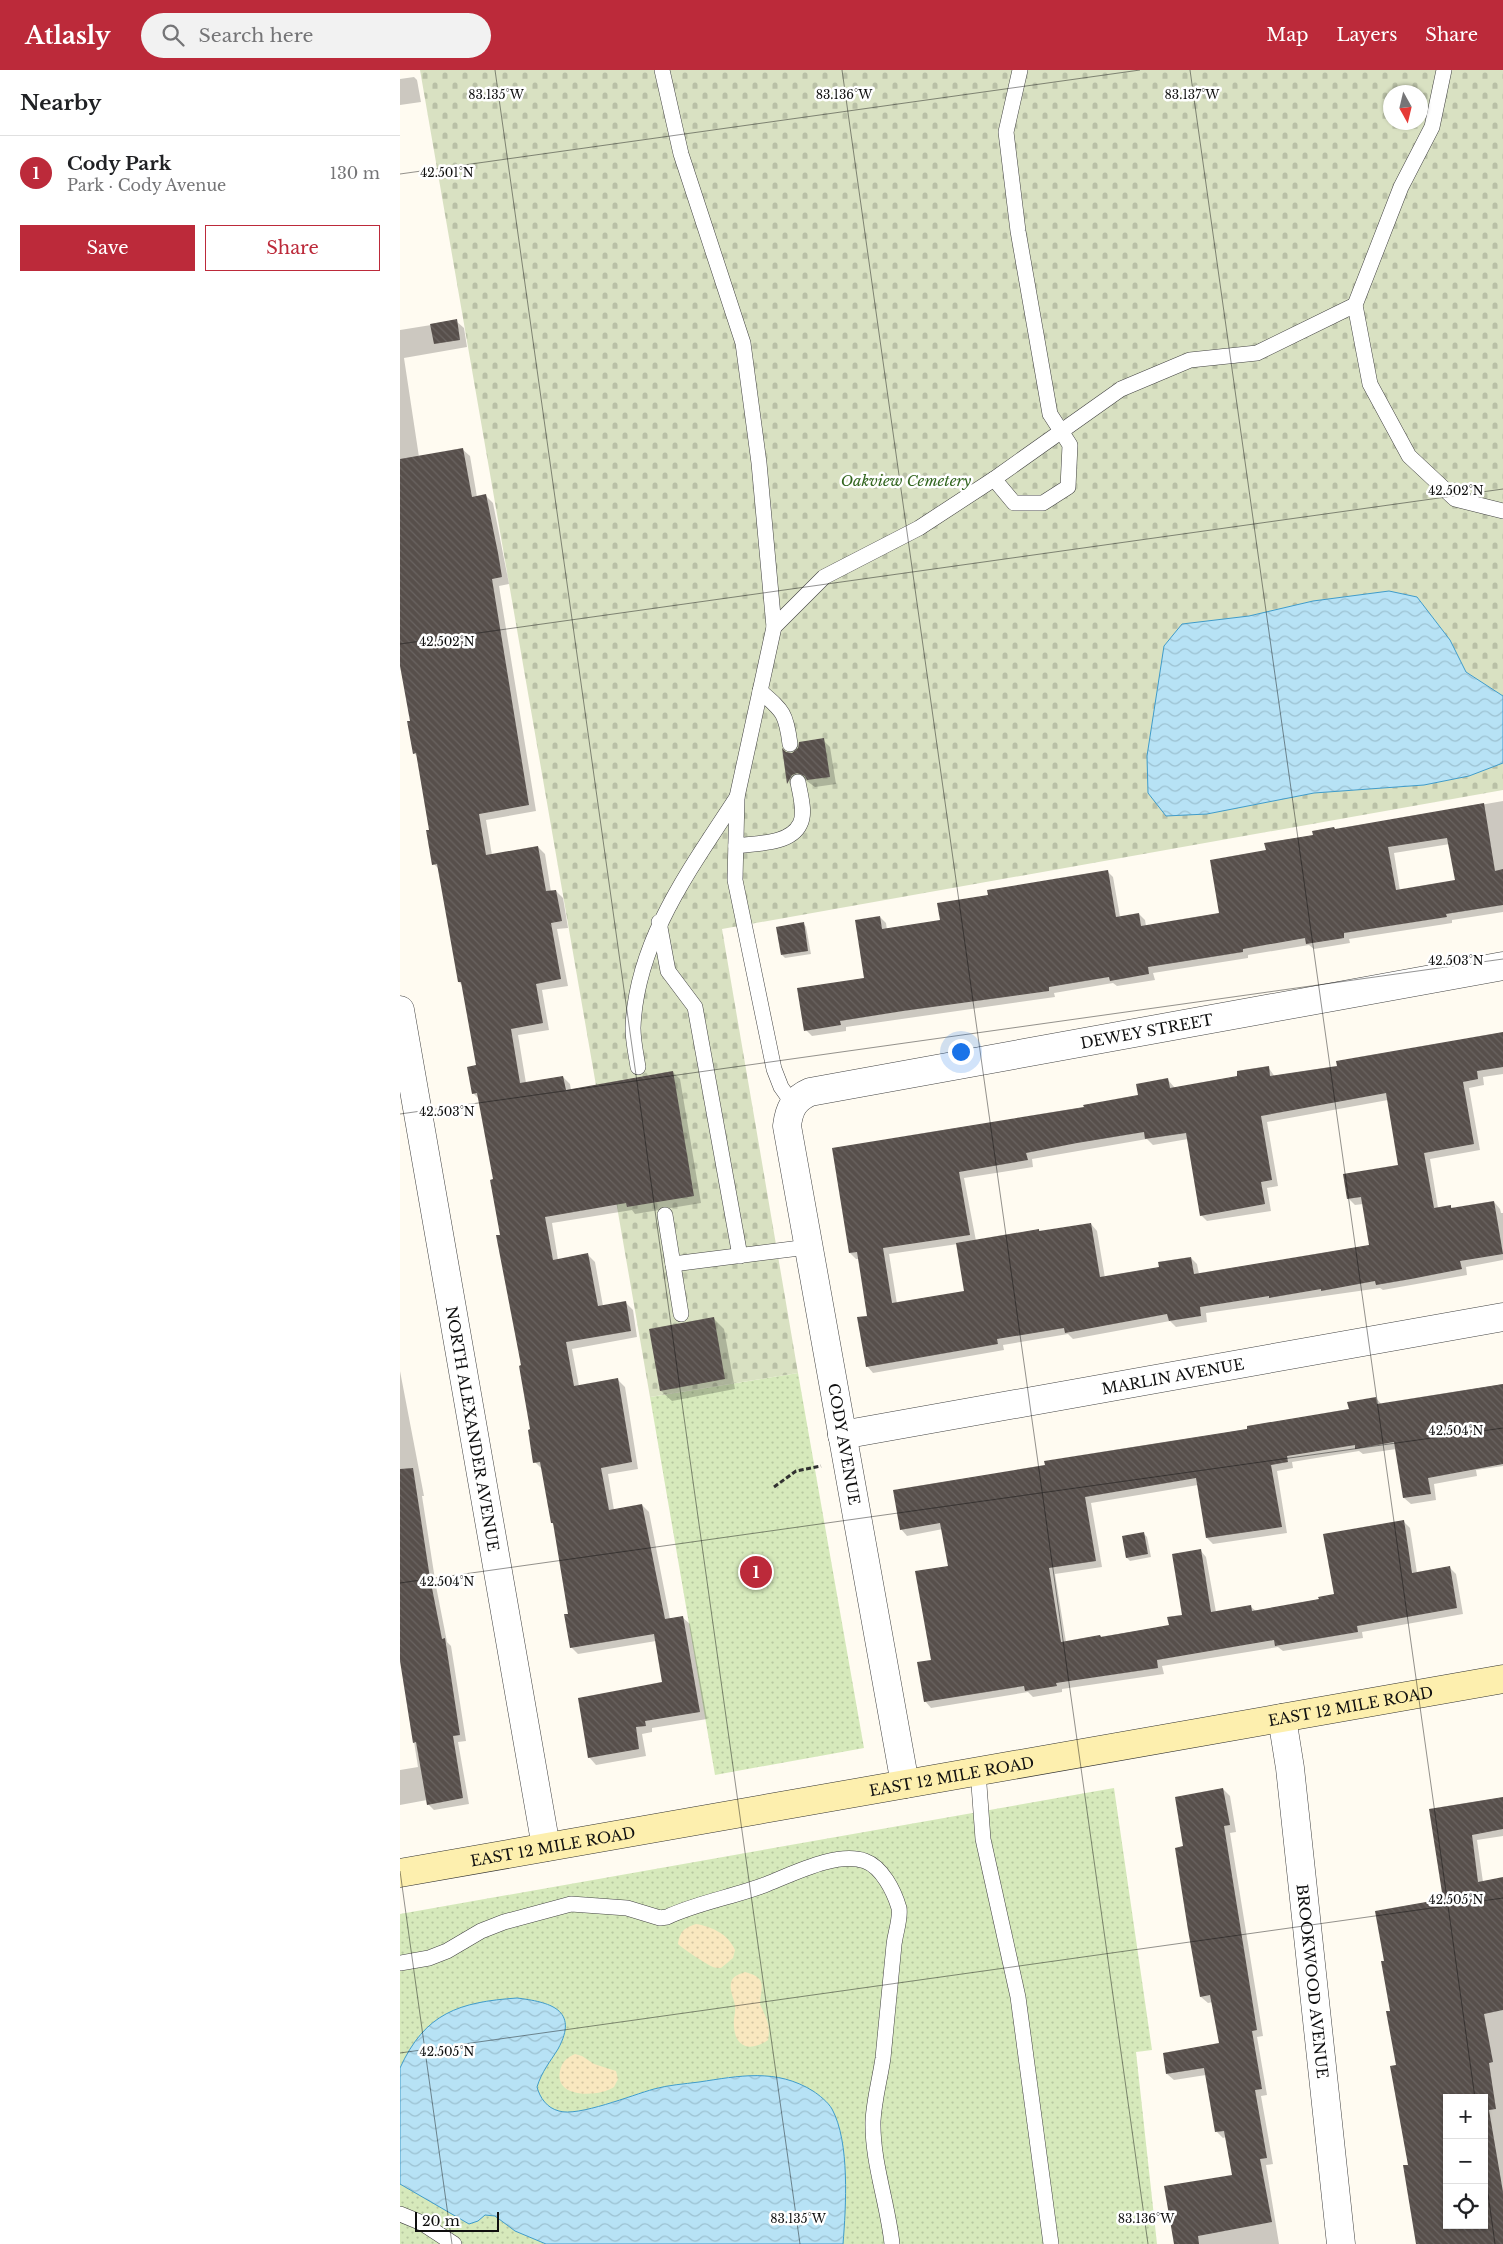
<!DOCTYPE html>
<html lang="en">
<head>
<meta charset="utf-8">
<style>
	:root { --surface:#fff; --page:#f2f2f2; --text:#202124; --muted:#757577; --line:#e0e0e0; --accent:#bc2a3a }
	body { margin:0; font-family:"Libre Baskerville",serif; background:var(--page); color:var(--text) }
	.controls { position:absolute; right:15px; bottom:15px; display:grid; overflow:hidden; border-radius:0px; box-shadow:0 1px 4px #0004 }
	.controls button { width:45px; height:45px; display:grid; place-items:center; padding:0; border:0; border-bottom:1px solid var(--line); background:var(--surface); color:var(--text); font:25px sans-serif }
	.compass { position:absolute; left:983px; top:15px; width:45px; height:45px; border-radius:50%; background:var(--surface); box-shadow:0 1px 4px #0004; rotate:172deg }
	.scale { position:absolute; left:15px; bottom:12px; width:84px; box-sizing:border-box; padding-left:5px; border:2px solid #0f0f0f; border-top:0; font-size:14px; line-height:18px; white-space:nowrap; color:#0f0f0f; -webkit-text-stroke:4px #fff; paint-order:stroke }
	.you { position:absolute; left:560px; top:981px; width:18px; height:18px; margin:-12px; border:4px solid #fff; border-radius:50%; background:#1a73e8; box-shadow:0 0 0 8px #1a73e833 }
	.badge { display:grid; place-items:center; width:32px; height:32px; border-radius:50%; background:var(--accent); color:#fff; font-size:16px; font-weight:700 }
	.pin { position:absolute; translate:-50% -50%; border:2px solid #fff; box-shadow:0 1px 5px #0006 }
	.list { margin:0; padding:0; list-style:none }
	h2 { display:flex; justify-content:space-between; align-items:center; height:65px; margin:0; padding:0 20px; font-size:21px }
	h2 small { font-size:16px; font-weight:400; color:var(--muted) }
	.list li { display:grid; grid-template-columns:32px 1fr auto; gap:15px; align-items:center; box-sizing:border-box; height:75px; padding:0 20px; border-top:1px solid var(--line) }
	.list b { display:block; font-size:19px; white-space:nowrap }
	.list p { margin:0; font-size:16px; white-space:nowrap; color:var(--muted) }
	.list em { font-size:16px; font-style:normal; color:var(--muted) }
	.actions { display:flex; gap:10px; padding:15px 20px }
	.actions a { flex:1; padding:11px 0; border:1px solid var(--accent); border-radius:0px; text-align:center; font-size:18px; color:var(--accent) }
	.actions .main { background:var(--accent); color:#fff }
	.icon { flex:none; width:28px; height:28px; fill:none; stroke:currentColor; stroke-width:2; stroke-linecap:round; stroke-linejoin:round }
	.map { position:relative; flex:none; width:1103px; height:2174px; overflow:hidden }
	header { display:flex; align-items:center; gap:30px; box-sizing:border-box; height:70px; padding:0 25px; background:var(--accent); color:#fff }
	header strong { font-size:24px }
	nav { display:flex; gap:28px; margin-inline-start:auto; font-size:18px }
	.search { width:350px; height:45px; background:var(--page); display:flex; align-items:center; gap:12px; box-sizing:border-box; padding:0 18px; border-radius:28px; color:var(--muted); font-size:19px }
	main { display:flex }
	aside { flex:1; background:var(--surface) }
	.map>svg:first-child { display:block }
	.grass { fill:url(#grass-dots) }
	.sand { fill:url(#sand-dots) }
	.cemetery { fill:url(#cemetery-stones); fill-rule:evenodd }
	.water { fill:url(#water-waves); stroke:#409cca }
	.shadow { fill:#0003; fill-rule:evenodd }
	.building { fill:url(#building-back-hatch); fill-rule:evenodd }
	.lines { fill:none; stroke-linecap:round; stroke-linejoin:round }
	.lane-casing { stroke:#424242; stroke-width:16 }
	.street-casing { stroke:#424242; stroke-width:29 }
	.secondary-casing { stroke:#313131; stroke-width:29 }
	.path { stroke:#313131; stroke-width:3; stroke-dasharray:5 2.5; stroke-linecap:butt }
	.lane { stroke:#fff; stroke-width:15 }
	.street { stroke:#fff; stroke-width:28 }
	.secondary { stroke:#fdefae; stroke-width:28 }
	.ticks { fill:none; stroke:#0f0f0f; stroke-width:1; stroke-opacity:0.45 }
	.labels { text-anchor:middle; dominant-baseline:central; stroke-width:5; stroke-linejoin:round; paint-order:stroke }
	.park-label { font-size:15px; font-style:italic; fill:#336620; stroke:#fff }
	.street-label { font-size:15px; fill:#0f0f0f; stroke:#fff }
	.ticks-label { font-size:12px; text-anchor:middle; fill:#0f0f0f; stroke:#fff; stroke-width:5; stroke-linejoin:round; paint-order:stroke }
</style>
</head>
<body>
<header>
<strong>Atlasly</strong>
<div class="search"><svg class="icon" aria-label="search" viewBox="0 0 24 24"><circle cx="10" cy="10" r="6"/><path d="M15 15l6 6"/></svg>Search here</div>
<nav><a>Map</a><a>Layers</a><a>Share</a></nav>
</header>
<main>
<aside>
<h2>Nearby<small></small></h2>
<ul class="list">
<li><span class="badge">1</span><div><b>Cody Park</b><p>Park · Cody Avenue</p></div><em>130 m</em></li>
</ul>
<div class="actions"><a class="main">Save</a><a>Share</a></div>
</aside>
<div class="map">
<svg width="1103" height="2174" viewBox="0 0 1103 2174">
	<defs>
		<pattern id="grass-dots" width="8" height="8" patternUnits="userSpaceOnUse" patternTransform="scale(1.25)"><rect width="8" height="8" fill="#d6e9bb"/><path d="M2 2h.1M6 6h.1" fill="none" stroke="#b6c7a0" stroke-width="1.8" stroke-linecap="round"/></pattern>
		<pattern id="sand-dots" width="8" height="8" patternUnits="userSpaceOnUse" patternTransform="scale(1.25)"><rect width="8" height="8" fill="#f9e8bf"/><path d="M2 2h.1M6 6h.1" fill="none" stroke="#d4c6a3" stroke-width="1.8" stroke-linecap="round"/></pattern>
		<pattern id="cemetery-stones" width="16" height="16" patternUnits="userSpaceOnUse" patternTransform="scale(1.25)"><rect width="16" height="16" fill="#d9e1c2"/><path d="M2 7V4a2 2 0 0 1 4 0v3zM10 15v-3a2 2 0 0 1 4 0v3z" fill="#b9c0a6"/></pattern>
		<pattern id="water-waves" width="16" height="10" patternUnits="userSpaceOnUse" patternTransform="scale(1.25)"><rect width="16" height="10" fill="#b7e2f5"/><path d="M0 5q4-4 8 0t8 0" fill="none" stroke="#9cc1d1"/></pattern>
		<pattern id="building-back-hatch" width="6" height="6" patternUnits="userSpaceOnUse" patternTransform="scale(1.25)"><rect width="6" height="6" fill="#574f4b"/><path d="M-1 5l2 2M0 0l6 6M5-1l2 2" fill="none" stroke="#6a6461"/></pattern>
	</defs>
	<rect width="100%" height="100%" fill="#fffbf1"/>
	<g class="grass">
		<path d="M398,1303L464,1678L315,1705L250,1327Z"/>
		<path d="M714,1718L752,1980L736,1982L757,2174H0V1844Z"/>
	</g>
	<g class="sand">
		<path d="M296,1854C313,1857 328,1864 335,1880L333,1888L321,1898C319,1898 315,1898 313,1897C309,1896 279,1876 278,1874C280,1861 284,1858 296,1854Z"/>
		<path d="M345,1902C368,1908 361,1916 360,1934C366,1948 371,1955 368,1970C351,1982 335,1978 334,1956C333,1949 336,1943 335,1936C334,1927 328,1919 332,1910C335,1905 340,1904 345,1902Z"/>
		<path d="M175,1984L182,1986L194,1994L216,2001L218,2009L214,2017C199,2027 154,2029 160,2001C162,1992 166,1988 175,1984Z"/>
	</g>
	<path class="cemetery" d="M20,0H1103V720L322,859L398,1303L250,1327ZM991,22H1021V52H991Z"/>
	<g class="water">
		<path d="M989,521L1017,527L1050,570L1066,602L1103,626V693L1069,706L1024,715L914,723L807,744L766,746L748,723L747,686L764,576L782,554L849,546L913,531Z"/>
		<path d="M117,1928C149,1932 180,1939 158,1979C150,1992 142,2001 137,2017C140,2028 147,2038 159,2041C178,2047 232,2025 254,2019C268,2015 284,2014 299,2012C339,2006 376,1998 413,2021C419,2025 428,2032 432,2039C450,2072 446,2137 443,2174H146L115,2161L95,2146L85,2145L78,2151L69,2154L0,2114V1998C25,1943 59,1932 117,1928Z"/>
	</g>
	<g class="shadow">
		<path d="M14,7L17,10L21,32L0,35V9Z"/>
		<path d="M56,251L64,258L67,277L4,288L19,387L62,379L70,386L77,427L86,426L93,433L109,514L99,516L136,741L86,750L92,785L138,777L145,784L151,822L156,821L163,828L168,858L157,859L168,916L142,920L149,960L118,965L126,1013L163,1007L170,1014L171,1020L273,1002L280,1009L301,1133L235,1144L232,1140L152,1153L158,1190L188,1185L195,1192L203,1236L226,1233L233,1240L237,1267L172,1279L179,1316L218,1310L225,1317L238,1399L208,1404L214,1440L242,1435L249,1442L270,1549L282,1547L290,1554L307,1649L252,1658V1662L242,1664L246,1686L196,1695L189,1687L264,1613L256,1571L178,1584L171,1577L170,1545L154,1455L152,1453L142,1399L135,1392L94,1110L79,1029L73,1023L77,996L63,916L59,912L40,800L34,794L30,761L18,687L14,683L11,652L0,589V260Z"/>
		<path d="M423,670L430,677L436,714L415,717L404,709L395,719L389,713L384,682L392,684Z"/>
		<path d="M1103,731V842L1052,850V853L949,869L950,873L914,879L909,875L848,885V888L753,903L755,910L717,916L713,913L654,923L655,927L446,957V961L412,966L406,960L466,909L480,847L486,853L487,860L541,851L590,826L707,801L713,807L720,847L739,844L745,850L746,856L820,844L867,781L936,760ZM1050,774L1056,812L1000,821L994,783Z"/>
		<path d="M403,853L406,857L411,884L385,888L382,885Z"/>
		<path d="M1103,963V1004L1083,1007L1084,1015L1069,1018L1080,1080L1030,1089L1038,1138L1050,1136L1053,1139L1094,1132L1100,1139L1101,1143H1103V1190L1066,1197L1067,1205L983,1220L980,1218L806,1243L807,1252L776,1257L770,1251L673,1269L668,1264L603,1275L604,1280L473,1303L467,1296L469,1247L459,1189H456L450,1183L434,1079L685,1038L740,1026L768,1010L775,1018L839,1007L868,997L875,1007L938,997L937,992ZM988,1030L999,1096L945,1105L949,1129L955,1135L963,1134L970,1176L799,1204L797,1194L791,1188L761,1198L705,1208L697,1161L691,1154L641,1162L639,1160L576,1171L564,1108L633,1097L632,1089L747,1069L753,1075L788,1069L801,1145L807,1151L871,1141L867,1118L878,1116L867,1052ZM558,1174L566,1222L497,1234L489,1184Z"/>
		<path d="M313,1248L324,1259L335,1319L272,1331L261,1321Z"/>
		<path d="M0,1301L24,1426H22L36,1516L47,1572L51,1576L66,1671L58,1672L69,1734L34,1740L28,1734L27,1730L0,1735V1700L18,1697L0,1583Z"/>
		<path d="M1103,1314V1396L1076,1400L1077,1406L1034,1414L1036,1430L1011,1434L1004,1428L996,1379L963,1384L959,1381L892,1392L893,1398L877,1401L887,1463L813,1474L807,1468L798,1415L691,1433L702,1497L655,1504L666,1572L770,1556L783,1546L800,1480L806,1487L816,1542L851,1537L856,1541L920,1530L935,1525L1003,1451L1010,1458L1017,1503L1050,1498L1056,1504L1063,1544L962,1562L963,1568L883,1581L878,1577L762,1596L764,1604L662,1619V1622L633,1627L628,1622L531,1638L525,1631L550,1497L543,1459L507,1466L501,1459L646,1396L950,1340L976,1328L982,1335Z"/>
		<path d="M744,1464L747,1467L751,1487L730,1491L727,1488L723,1467Z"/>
		<path d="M823,1719L830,1726L836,1762L830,1763L863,1966L857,1967L867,2025L861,2026L873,2094L866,2095L879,2174H775L833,2106L826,2067L823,2068L816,2061L806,2005L774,2010L767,2004L820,1974L813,1932L808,1933L801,1927L785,1777Z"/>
		<path d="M1103,1728V1766L1077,1770L1083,1812L1103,1808V2174H1017L992,1942L1045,1830L1030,1740ZM1047,2028H1084V2155H1047Z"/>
	</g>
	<g class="building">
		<path d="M57,249L60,270L34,274L30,254Z"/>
		<path d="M63,378L72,427L86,424L98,483L102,507L92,509L129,735L79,744L86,785L138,776L146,821L156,820L162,851L151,853L161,909L136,914L143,953L111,959L120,1013L163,1006L166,1020L273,1001L294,1126L227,1137L226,1133L145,1147L153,1190L188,1183L198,1236L226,1231L231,1261L166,1272L174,1316L218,1308L232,1392L201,1398L209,1440L242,1434L265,1549L283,1546L300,1642L245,1651L246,1656L236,1657L239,1679L188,1688L178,1628L262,1612L254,1564L170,1578L164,1544H168L153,1453H151L140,1392L133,1393L128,1360L130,1359L119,1296L121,1295L96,1165H100L90,1110L93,1109L77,1023L72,1024L67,997L76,995L61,912H58L37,794L32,795L26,760H29L16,683L13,684L7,651H10L0,596V389Z"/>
		<path d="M424,668L430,707L407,710L405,706L397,703L392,705L387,714L382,678L386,682L392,683L398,678L399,672Z"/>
		<path d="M1084,733L1095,801L1103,799V835L1046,844L1047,847L944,863V868L906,874L905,868L843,879V882L748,897L749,904L710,911L709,907L649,917V921L503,941L440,951L441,955L404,961L397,918L464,908L455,850L480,846L482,859L540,850L537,833L588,825L587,820L708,800L716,847L739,843L741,856L819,843L810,790L866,780L864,773L913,765L912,761L934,757L935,759ZM1047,768L1055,810L996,820L988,777Z"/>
		<path d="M404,852L408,881L381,885L376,857Z"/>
		<path d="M1103,962V997L1077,1001L1078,1009L1063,1012L1074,1074L1024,1083L1034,1138L1051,1135V1138L1094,1131L1103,1184L1060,1191L1062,1199L1011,1209L976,1215L975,1211L921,1221V1219L869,1228V1226L800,1237L801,1246L769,1251L767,1244L665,1263L664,1258L597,1269L598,1274L466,1297L457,1247L467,1246L457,1182L449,1183L432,1078L684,1037L683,1035L738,1025L736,1014L768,1008L770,1018L837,1006V1001L869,996L870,1006L937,996L936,991ZM986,1023L998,1095L943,1104L947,1129L961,1127L969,1175L794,1204L791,1187L758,1192L759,1197L700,1207L691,1153L639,1161V1159L556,1173L564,1221L492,1233L483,1178L570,1165L559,1102L628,1090L626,1083L677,1073L744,1062L745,1069L786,1063L800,1146L865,1134L861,1112L872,1110L861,1046Z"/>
		<path d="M314,1247L325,1309L260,1321L249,1259Z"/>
		<path d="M1103,1314V1394L1028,1408L1031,1424L1003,1428L994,1372L955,1379V1375L887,1386L888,1392L871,1395L882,1457L806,1468L796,1408L685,1427L696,1491L649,1498L661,1572L700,1565L701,1567L769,1555L767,1547L782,1545L772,1484L801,1479L811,1542L851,1535L852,1541L919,1529L918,1527L934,1524L923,1464L1004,1450L1012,1503L1050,1496L1057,1538L957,1556L958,1562L875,1576L874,1570L757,1590L758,1598L656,1613L657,1616L625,1621L624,1616L524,1632L517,1592L531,1590L515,1501L548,1496L540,1453L500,1460L493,1420L645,1395L644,1391L847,1359V1356L949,1339L947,1332L976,1327L977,1334Z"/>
		<path d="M13,1398L30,1508L42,1569L45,1568L60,1665L53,1666L63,1728L27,1735L16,1672L13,1673L0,1591V1399Z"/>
		<path d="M744,1462L748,1484L726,1488L722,1466Z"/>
		<path d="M823,1718L830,1755L824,1756L857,1960L852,1961L862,2019L855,2020L867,2088L860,2089L872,2152L798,2166L799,2174H774L764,2116L832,2105L824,2061L815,2062L804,1998L766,2004L763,1983L819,1973L810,1925L800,1927L788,1860L775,1778L783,1776L775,1727Z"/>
		<path d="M1103,1727V1759L1072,1765L1078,1812L1103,1807V1940L1084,1944L1093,1992L1089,1993L1096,2039L1089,2040L1103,2122V2174H1016L1003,2095H1008L990,1996L996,1995L986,1941H990L981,1891H984L975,1841L1043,1829L1029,1739ZM1047,2028H1084V2155H1047Z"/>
	</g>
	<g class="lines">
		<g class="lane-casing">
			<g id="lane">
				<path d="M262,0L281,84L343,273L359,393L374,557"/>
				<path d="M1044,0L1032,57L1001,117L955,235L970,314L1009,386L1055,429L1103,441"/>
				<path d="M594,409L614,433H643L668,417L670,375L650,344L618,161L606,62L620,0"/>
				<path d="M360,621C383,641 386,643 390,674"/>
				<path d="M336,776C355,773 390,775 400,754C406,743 400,724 398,712"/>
				<path d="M259,852L268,901L295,937L340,1186"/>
				<path d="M238,997C236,984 233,971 233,958C236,871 291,798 337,727"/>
				<path d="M393,1034L381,1017L374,999L335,810L337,727L374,557L424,507L519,458L594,409L721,319L790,290L857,283L955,235"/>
				<path d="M265,1145L281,1244"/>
				<path d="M273,1194L408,1177"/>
				<path d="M578,1701L583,1769L618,1927L651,2174"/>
				<path d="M0,1893L29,1888L47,1881L81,1861L104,1852L171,1834L227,1838L260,1848L267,1847C299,1832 334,1827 367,1814C393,1804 437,1781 465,1791C482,1797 494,1821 499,1838C501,1848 495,1864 494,1875C490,1913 487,1950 483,1988C480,2009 474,2030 473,2051C472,2092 488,2134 492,2174"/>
				<path d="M0,2144L22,2153L54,2174"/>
			</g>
		</g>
		<g class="street-casing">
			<g id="street">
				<path id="s1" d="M0,940L146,1777"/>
				<path id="s2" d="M442,1365L1103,1247"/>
				<path id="s3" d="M882,1648L890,1698L941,2174"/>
				<path id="s4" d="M505,1714L387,1056C389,1039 394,1029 410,1022L1103,896"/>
			</g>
		</g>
		<g class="secondary-casing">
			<g id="secondary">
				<path id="s5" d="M0,1803L1103,1609"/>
			</g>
		</g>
		<path class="path" d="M374,1417L396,1401L421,1396"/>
		<use href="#lane" class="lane"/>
		<use href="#street" class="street"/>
		<use href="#secondary" class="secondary"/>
	</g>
	<path class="ticks" d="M95,0L400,2174M442,0L748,2174M790,0L1075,2028M0,104L740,0M0,574L1103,419M0,1044L1103,889M0,1513L1103,1358M0,1801L52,2174M0,1983L1103,1828M1084,2095L1095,2174"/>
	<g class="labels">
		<g class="park-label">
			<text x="506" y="410">Oakview Cemetery</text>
		</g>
		<g class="street-label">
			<text stroke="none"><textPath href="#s4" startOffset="1054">DEWEY STREET</textPath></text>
			<text stroke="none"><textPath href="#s2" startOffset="336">MARLIN AVENUE</textPath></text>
			<text stroke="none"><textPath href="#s1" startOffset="425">NORTH ALEXANDER AVENUE</textPath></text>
			<text transform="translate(444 1374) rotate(80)">CODY AVENUE</text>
			<text stroke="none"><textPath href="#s5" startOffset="965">EAST 12 MILE ROAD</textPath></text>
			<text stroke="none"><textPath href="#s5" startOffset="560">EAST 12 MILE ROAD</textPath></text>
			<text stroke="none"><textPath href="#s5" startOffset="155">EAST 12 MILE ROAD</textPath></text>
			<text stroke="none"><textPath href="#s3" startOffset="265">BROOKWOOD AVENUE</textPath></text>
		</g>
	</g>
	<g class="ticks-label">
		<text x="96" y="29">83.135°W</text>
		<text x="444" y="29">83.136°W</text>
		<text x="792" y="29">83.137°W</text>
		<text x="47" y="107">42.501°N</text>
		<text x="1056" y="425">42.502°N</text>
		<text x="47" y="576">42.502°N</text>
		<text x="1056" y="895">42.503°N</text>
		<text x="47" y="1046">42.503°N</text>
		<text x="1056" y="1365">42.504°N</text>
		<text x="47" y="1516">42.504°N</text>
		<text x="1056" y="1834">42.505°N</text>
		<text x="47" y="1986">42.505°N</text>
		<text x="398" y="2153">83.135°W</text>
		<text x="746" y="2153">83.136°W</text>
	</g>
</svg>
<div class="controls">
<button>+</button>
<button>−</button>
<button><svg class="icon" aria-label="locate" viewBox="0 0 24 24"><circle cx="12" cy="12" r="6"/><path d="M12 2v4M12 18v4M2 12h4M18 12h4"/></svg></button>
</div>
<svg class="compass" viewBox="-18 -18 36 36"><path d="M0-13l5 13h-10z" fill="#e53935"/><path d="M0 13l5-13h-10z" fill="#757577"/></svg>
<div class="scale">20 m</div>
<div class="you"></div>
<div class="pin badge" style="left:356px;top:1502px">1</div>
</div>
</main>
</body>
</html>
